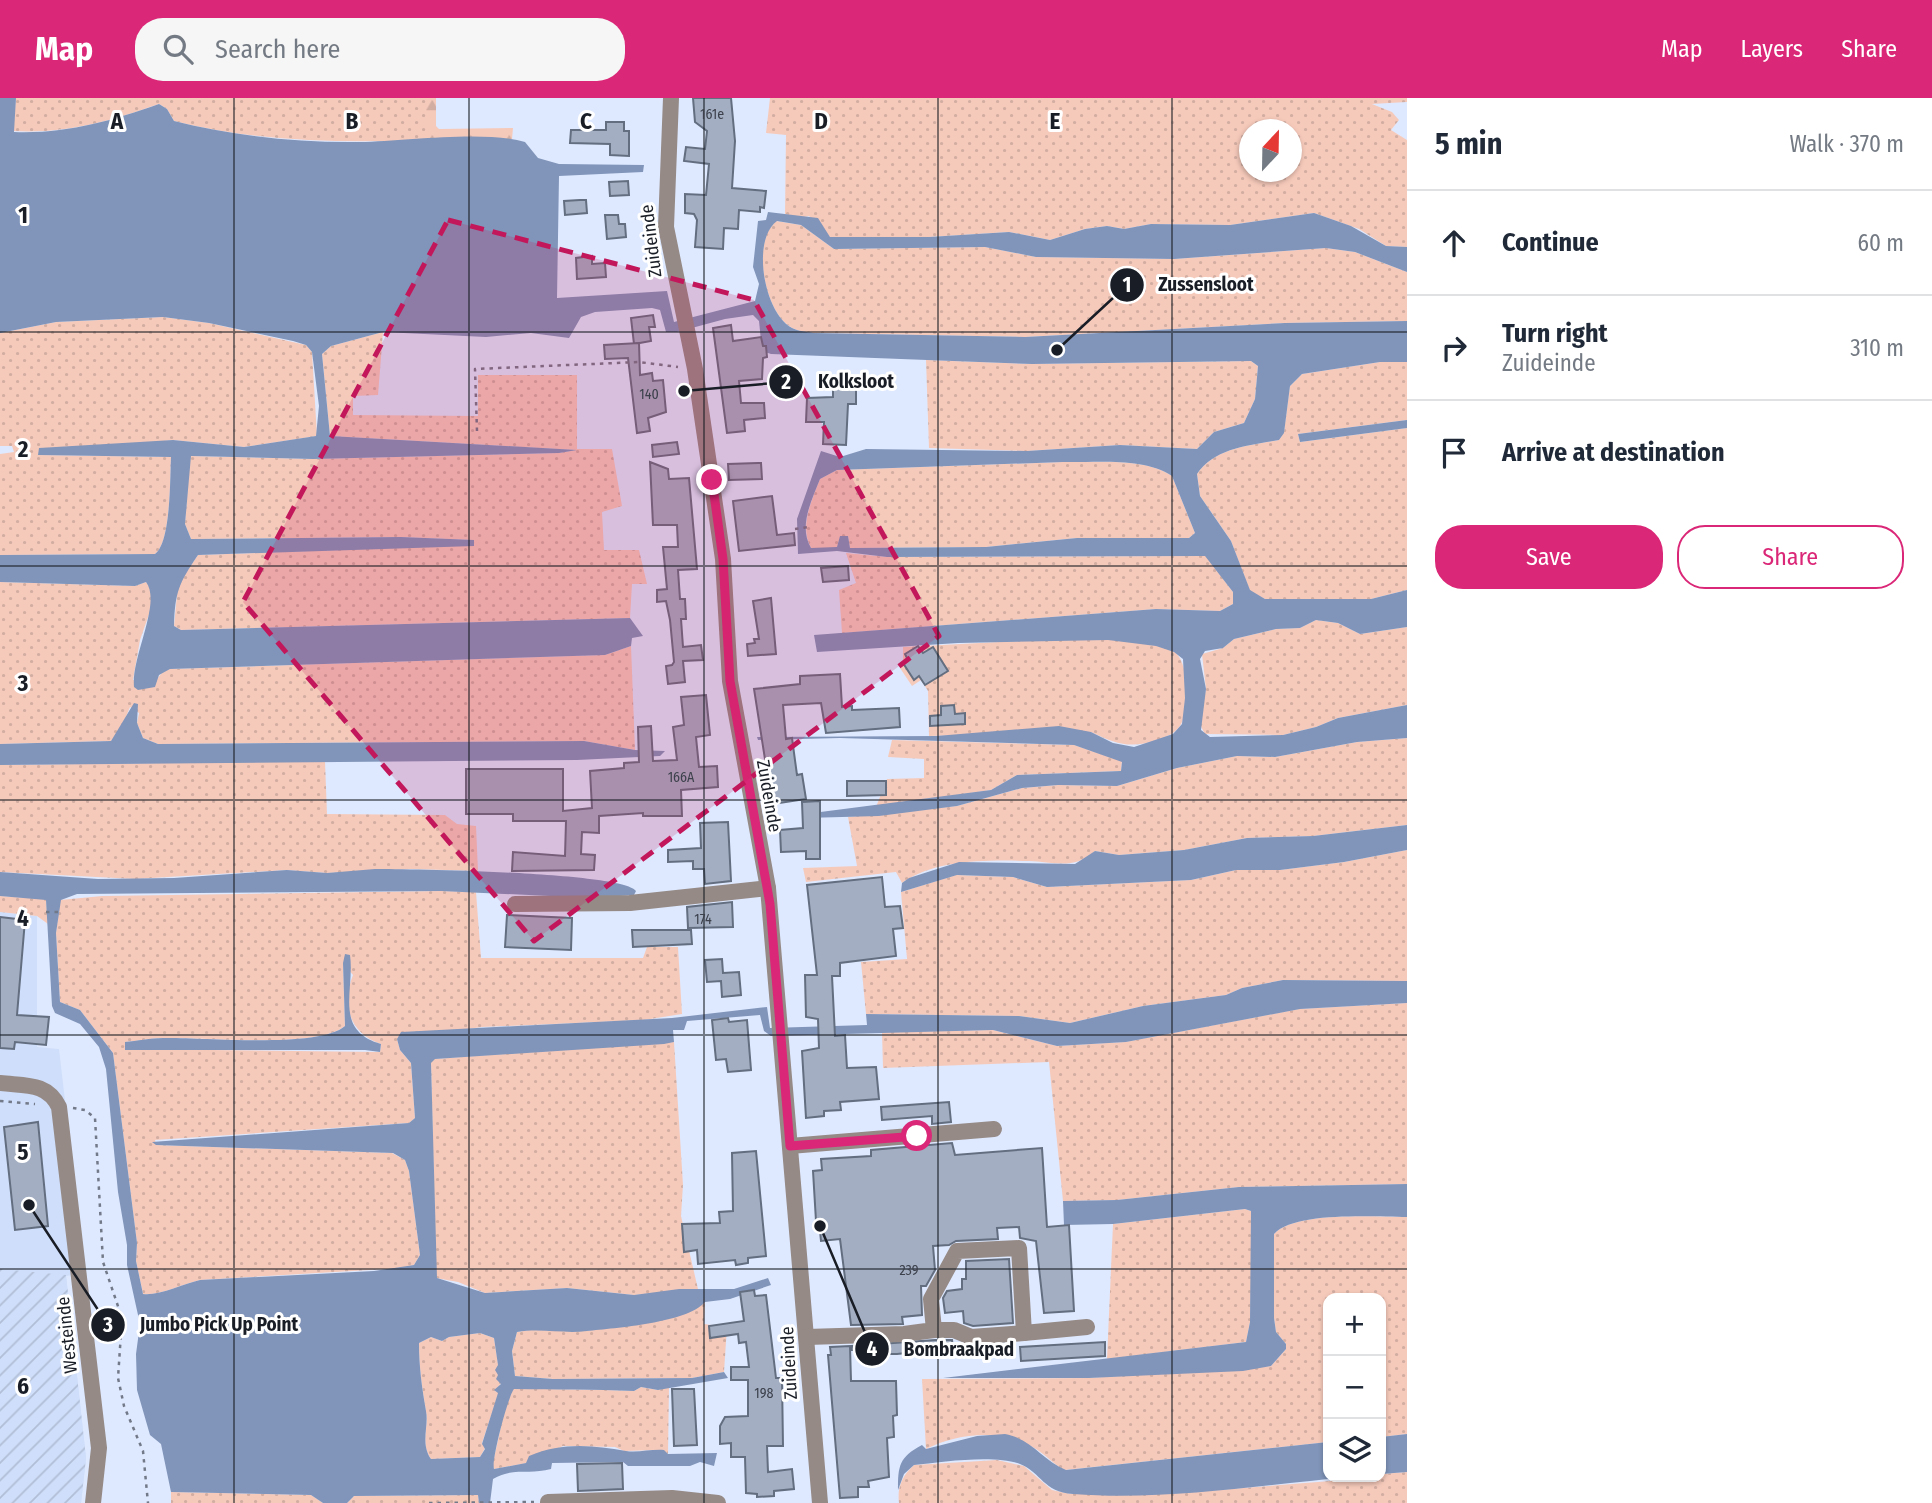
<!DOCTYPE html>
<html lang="en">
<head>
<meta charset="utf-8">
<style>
	:root { --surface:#fff; --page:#f6f6f7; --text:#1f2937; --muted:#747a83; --line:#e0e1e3; --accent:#db2777 }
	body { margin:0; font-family:"Fira Sans Condensed",sans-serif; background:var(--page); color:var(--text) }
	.controls { position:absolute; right:21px; bottom:21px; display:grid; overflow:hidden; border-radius:14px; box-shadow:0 2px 5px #0004 }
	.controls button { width:63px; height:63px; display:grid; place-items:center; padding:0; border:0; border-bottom:2px solid var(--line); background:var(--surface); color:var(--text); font:35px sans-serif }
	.compass { position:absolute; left:1239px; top:21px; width:63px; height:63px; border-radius:50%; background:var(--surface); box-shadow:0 2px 5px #0004; rotate:22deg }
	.stop { position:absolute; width:21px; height:21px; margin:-16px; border:5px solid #db2777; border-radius:50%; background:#fff }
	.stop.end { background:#db2777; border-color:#fff; box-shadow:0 2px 7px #0008 }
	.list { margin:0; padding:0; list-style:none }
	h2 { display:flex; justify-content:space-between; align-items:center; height:91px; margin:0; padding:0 28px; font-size:30px }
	h2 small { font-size:23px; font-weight:400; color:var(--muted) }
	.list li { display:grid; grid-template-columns:46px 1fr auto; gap:21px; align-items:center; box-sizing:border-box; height:105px; padding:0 28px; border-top:2px solid var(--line) }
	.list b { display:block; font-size:26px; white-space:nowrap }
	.list p { margin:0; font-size:23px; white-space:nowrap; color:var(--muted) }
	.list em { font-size:23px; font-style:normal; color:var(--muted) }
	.actions { display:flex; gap:14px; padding:21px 28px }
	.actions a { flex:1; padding:16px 0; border:2px solid var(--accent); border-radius:28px; text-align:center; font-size:24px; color:var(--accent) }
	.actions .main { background:var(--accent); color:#fff }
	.icon { flex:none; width:38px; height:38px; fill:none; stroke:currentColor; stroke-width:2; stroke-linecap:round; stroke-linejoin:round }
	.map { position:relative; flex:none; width:1407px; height:1405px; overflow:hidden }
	header { display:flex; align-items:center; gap:42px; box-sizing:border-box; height:98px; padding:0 35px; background:var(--accent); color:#fff }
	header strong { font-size:33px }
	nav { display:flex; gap:38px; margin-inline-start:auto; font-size:24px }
	.search { width:490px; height:63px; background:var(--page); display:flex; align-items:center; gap:18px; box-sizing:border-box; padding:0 24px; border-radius:28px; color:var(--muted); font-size:26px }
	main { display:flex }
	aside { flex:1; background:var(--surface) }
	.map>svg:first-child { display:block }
	.built { fill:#cfdefa }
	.industrial { fill:url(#industrial-furrows) }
	.grass { fill:url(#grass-dots); fill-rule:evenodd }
	.forest { fill:url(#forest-firs) }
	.water { fill:#8195ba; fill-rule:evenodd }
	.building { fill:#a3aec2; stroke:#636e80; stroke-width:2 }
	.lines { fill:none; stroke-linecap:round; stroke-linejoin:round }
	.path { stroke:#727988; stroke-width:2.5; stroke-dasharray:3.5 5; stroke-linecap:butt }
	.minor { stroke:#958a86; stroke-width:16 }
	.route { stroke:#db2777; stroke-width:9 }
	.marked { fill:#c2185b; fill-opacity:0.2; stroke:#c2185b; stroke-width:5; stroke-dasharray:14 9; stroke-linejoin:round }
	.grid { fill:none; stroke:#191d25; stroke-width:2; stroke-opacity:0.55 }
	.labels { text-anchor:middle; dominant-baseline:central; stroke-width:6; stroke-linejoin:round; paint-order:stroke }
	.number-label { font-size:14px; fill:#3c414c }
	.street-label { font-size:18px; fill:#191d25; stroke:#fff }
	.grid-label { font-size:23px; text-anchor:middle; font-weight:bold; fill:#191d25; stroke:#fff; stroke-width:6; stroke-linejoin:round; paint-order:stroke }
	.leader { fill:none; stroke:#191d25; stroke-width:2.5 }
	.callout-dot { fill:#191d25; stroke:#fff; stroke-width:2.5 }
	.mark-label { font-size:21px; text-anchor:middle; font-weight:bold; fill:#fff }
	.callout-label { font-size:19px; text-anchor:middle; font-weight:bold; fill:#191d25; stroke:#fff; stroke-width:6; stroke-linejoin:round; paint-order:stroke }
</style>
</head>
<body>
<header>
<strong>Map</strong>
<div class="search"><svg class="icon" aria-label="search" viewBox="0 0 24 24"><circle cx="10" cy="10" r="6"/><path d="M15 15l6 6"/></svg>Search here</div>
<nav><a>Map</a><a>Layers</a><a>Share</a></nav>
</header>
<main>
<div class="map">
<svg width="1407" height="1405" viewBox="0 0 1407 1405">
	<defs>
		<pattern id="industrial-furrows" width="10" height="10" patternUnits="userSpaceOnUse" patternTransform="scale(1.75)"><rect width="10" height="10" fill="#cfdefa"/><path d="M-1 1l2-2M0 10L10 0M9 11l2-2" fill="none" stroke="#b1bed6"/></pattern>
		<pattern id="grass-dots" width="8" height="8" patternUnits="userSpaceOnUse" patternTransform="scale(1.75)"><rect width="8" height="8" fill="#f6cabb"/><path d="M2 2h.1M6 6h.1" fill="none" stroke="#d2ada1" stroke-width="1.8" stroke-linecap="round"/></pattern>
		<pattern id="forest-firs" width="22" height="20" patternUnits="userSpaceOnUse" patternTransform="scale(1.75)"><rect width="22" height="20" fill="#f6cabb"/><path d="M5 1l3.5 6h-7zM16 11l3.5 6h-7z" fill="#d2ada1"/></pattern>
	</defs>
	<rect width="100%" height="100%" fill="#dee9ff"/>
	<path class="built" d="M0,814L37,818V949L59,951L85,1175L66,1178L86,1360L81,1405H0Z"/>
	<path class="industrial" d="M0,1171L66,1177L86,1360L81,1405H0Z"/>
	<g class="grass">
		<path d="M16,0H426V42C342,45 256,44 174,23L167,11L159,6C111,23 66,36 13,33Z"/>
		<path d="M770,0H1407V4L1372,6L1392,14L1399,22L1391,32L1407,42V149L1386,148L1359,131L1314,115L1230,127L1151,126L1124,131L1107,128L1085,131L1050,142L1009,134L929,139H830L809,118L800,120L785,116L786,37L766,35ZM1250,32H1292V74H1250Z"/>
		<path d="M776,123L801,127L834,151L985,149L1036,159L1174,161L1326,150L1355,154L1407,174V223L1285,225L1025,239L813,235C807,234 798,233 792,230C764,215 751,143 776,123Z"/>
		<path d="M163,219L209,225L306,247L312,254L317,338L244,349L173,342L38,357L171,359C170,379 171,445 155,456L0,457V356L14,354L12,348H0V235L56,224Z"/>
		<path d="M383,234L378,297L353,298V317L478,318V277H577V351H612L622,408L602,414L604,452H639L647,486H632L630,520L181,532L174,528L178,486L198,457L474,447L473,442L401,439L191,441L185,426L190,358L313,361L559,355L576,352L330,338L322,256L331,248Z"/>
		<path d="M926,262L1032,266L1251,263L1258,268L1255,301L1244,325L1214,334L1197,351L1120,347L1027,353L929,350Z"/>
		<path d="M1380,264H1407V322L1298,336L1300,344L1407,330V492L1371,501H1265L1250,493L1231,443L1200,398L1197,376C1214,350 1250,347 1279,342L1284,334L1290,288L1302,276Z"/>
		<path d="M1063,364C1095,365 1144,359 1172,378L1195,435L1189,440H1077L986,449L850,450L848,438L840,439L837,450H811C799,428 812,402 820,381L837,372Z"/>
		<path d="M846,455L887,459L1206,458L1233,494V506L1220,513L1156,511L842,535L839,492L856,485Z"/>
		<path d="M0,484L135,488L146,484L152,492L153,505L140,542L133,582L157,581L164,572L170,571L605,557L631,548L635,652L584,643L158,646L143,640L137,625L139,615L130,609L121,631L111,643L0,646Z"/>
		<path d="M1316,522L1338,525L1360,536L1407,529V607L1338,620L1316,629L1283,637L1205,636L1199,625L1206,591L1202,556L1223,550L1234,541L1276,531L1300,530Z"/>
		<path d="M1039,542C1081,542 1134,534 1173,553C1190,562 1190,613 1180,628C1174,636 1166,639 1157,642C1131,651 1116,646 1091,634L929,638L928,593L921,582L912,588L900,570L903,568V549Z"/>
		<path d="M1407,640V727L1313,738L1247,740L1184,752L1119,757L1095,753C1075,772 1054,764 1029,763C989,762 936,761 902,785L896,774L806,784L803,770L857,768L848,719L957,708L1022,690L1058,687L1117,688L1177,670L1237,658L1275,659L1357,644Z"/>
		<path d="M892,642L1074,647L1122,663L1121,673L1017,677L991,692L876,709L887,681L924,680V661L888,659Z"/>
		<path d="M325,663L327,716L445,717L457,726L476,728L478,773L411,771L327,775L287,772L135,781L0,774V667Z"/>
		<path d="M1407,752V883L1283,882L1242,890L1226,897L1143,908L1070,925L1019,918L866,916L861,864L907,861L901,794L956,777L1013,779L1047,789L1191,782L1236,772H1280L1344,764Z"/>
		<path d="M441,793L476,794L481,860H643L647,849H678L682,916L644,922L482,929L397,941L400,952L411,965L415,1020L409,1025L155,1042L156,1047L392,1055L405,1062L409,1073L420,1157L414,1167L403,1170L200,1182C183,1186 159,1198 143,1196L136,1163L137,1145L113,955L80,912L60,904L56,835L60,802L102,798ZM343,865L353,877C341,907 350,936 381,946L380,954L125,951V944C138,943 151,940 163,940C203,939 318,951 345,928Z"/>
		<path d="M0,798L46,801L48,826L37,818L0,814Z"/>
		<path d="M1407,905V1086L1239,1089L1117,1102L1063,1103L1049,964L883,970L882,934L993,932L1057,948L1125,944L1299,911Z"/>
		<path d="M674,944L683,1087L681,1118L698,1191L634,1197L567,1190L485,1195L458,1184L436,1180L431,964L434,961Z"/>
		<path d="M1245,1111L1251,1113L1253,1124L1250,1224L1246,1244L1107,1261L1113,1126Z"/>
		<path d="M1407,1119V1336L1381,1339V1200H1328V1344L1065,1372C1056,1368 1051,1362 1043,1356C1011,1330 962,1333 926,1351L922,1281L1089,1280L1271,1268L1286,1251V1246L1276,1234L1274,1220V1136C1295,1113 1375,1119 1407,1119Z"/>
		<path d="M705,1204L704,1226L727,1229L724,1274L692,1280L553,1281L515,1278L512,1253L517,1234L535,1231L587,1233Z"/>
		<path d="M480,1235L494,1240L501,1285L495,1293L499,1294L482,1345L485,1350L480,1359L431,1361C420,1345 429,1329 426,1313C422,1290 419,1269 419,1245L431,1239L442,1243L449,1239Z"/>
		<path d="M641,1289L658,1292L669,1289L668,1356L657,1352L624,1353L615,1349L563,1348L527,1365L494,1371L492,1366C498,1350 504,1300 514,1290C555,1292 594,1291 634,1293Z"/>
		<path d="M997,1362L1024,1368L1052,1392L1071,1396H1167L1381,1379V1376L1407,1374V1405H899C897,1389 902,1378 914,1367Z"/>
		<path d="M171,1394L311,1397L323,1405H171Z"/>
		<path d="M478,1397L479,1405H347L354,1398Z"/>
	</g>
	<path class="forest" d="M426,0H436V28L439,31L513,30L512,41L426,42Z"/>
	<g class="water">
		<path d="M0,0H16L14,34C66,36 111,23 159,6L167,11L174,23C233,38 299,45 360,44C405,43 485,32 525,44L538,60L559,66L644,67L643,74L559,78L557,200L667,193L674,224L755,203L759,186L753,169L758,123L766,122L768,114L818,120L830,139H929L1009,134L1050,142L1085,131L1107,128L1124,131L1151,126L1230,127L1314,115L1351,128L1386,148L1407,149V174L1355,154L1326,150L1174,161L1036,159L985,149L834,151L801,127L777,123C751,142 764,215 792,230C798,233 807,234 813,235L1025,239L1285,225L1407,223V264H1380L1302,276L1290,288L1284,335L1279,342C1250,347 1214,350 1197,376L1200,398L1231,443L1250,492L1265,501H1371L1407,492V529L1360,536L1338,525L1316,522L1300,530L1276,531L1234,541L1223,550L1205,553L1200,561L1206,591L1201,632L1210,639L1283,637L1316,629L1338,620L1407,607V640L1357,644L1275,659L1237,658L1177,670L1117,688L1058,687L1022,690L957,708L879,718L805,720V716L991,692L1017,677L1121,673L1122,664L1074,647L840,640L758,642L757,639L936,638L1059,628L1091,634L1113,645L1134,649L1173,636L1182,626L1185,600L1183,561L1174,554L1156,548L1108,542L958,545L817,554L814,537L1156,511L1220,513L1233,506V494L1205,458L887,459L837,453L798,456L797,421L821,353L840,359L866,351L1027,353L1120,347L1197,351L1214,334L1244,325L1255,301L1258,268L1251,263L1032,266L771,256L762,253L759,223L753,217L725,221L677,234H666L660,212L652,210L595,214L581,219L569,240L531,235L486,239L383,234L331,248L322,256L330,338L577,352L559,355L313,361L191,358L185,426L191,441L401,439L474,442V448L198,457C179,485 175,494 174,528L181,532L630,520L643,538L632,540L631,548L605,557L170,571L159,577L155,589L138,592L134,589C131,559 162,505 146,484L135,488L0,484V457L155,456C171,445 170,379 171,359L38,357L39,350L173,342L244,349L316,338L319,308L312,254L306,247L293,243L209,225L163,219L56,224L0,235ZM1063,364C1095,365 1144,359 1172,378L1195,435L1189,440H1077L986,449L850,450L848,438H840L837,449L811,450C798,428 812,402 820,381L837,372Z"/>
		<path d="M1407,322V330L1300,344L1298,336Z"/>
		<path d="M134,605L138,606L137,625L143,640L158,646L584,643L635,652L665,653L660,658L577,662L0,667V646L111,643Z"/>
		<path d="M1407,727V752L1344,764L1280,772H1236L1191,782L1047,789L1013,779L957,777L901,794L902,785L909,780L959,764L1075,766L1095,753L1119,757L1184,752L1247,740L1313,738Z"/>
		<path d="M375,771C410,771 621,774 636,793L634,797L592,800L441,793L77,796L61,802L56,835L60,904L80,912L113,955L137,1145L136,1163L143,1196C159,1198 183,1186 200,1182L374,1173L414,1167L420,1157L409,1073L405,1062L393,1055L156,1047L152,1044L409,1025L415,1020L411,965L400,952L397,941L401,934L672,920L767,909L770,930L867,927L866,916L1019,918L1070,925L1143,908L1226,897L1242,890L1283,882L1407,883V905L1300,911L1126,944L1057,948L993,932L771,938L764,933L760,917L687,923L684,932H673L674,944L664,946L435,961L431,965L437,1180L485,1195L567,1190L634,1197L679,1191H734L768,1180L771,1187L730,1201L705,1204C687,1225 615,1230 587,1233C564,1236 541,1230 517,1234L512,1253L515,1278L553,1281L692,1280L724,1274L728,1280L658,1292L641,1289L634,1293C594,1291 555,1292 514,1291C509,1296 491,1362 494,1371L526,1365L529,1358C562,1344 592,1347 626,1353C638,1355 651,1351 664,1352L668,1356L717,1355L714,1368L700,1364L690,1368H628L623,1364L552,1365L551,1371C530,1377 513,1369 493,1381L490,1405H479L478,1397L354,1398L347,1405H323L311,1397L171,1394L161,1346L150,1337L137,1292L136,1256L140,1226L127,1167V1147L118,1094L106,971L99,949L80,926L55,915L52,908L46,802L0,798V774L98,781L174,780L287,772L327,775ZM480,1235L494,1240L498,1267L495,1272L498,1277L496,1281L501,1286L494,1292L498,1295L482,1346L485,1351L480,1359L431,1361C420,1345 429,1329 426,1313C422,1290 419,1269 419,1245L431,1239L442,1243L449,1239Z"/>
		<path d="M345,856L350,857C355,893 333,932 381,946L380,954L365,952H125V944C137,943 150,940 163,940C201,939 319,951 345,928L343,865Z"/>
		<path d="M1407,1086V1119C1375,1119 1295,1113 1274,1136V1220L1276,1234L1286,1246V1251L1271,1268L1243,1273L1089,1280H943L1246,1244L1250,1224L1251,1113L1245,1111L1113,1126L1064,1127L1063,1103L1117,1102L1239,1089Z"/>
		<path d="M1005,1336C1032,1341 1042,1362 1066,1372L1328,1344V1379H1350C1259,1387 1165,1403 1073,1396C1043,1394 1042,1375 1020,1366C995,1356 940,1364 914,1367L904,1376L898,1392C898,1368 899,1359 922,1347L926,1351L977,1338Z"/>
		<path d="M1407,1336V1374L1381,1376V1339Z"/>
	</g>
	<g class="building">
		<path d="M693,0H731L735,43L732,90L766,93L764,110L760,109V114L739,112L738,131L724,130L723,151L695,149L697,122L694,116L685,115V96L706,97L709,66L684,63L686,49L705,51L707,33L695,24Z"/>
		<path d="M606,24H624V33H629V58L610,57V46L570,45L571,32H606Z"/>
		<path d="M628,83L629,97L610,98L609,84Z"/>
		<path d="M580,102H586L587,115L565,117L564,103Z"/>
		<path d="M605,117H618L619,126H625L626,139L607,141Z"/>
		<path d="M592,158V166L605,165L606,179L577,181L576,160Z"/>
		<path d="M653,217L655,229H649L651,243L634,246L631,220Z"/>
		<path d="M731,227L733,243L761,239L763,248H766L767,259L763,260L762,281L739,283L741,305H764L765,320L744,322L745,333L727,335L713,230Z"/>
		<path d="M639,245L640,277L652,275L653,283L663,282L666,314L648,320L650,333L637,335L628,260L605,261L604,247Z"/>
		<path d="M833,288H856V306H848L846,347L823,346L824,324H806L807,300L833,299Z"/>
		<path d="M677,344L679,356L653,359L652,347Z"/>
		<path d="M650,364L668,371L669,381L689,380L697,471L678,472L680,501H685L686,521H681L683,549L701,547L703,562L683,563L685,584L668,586L666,568L672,567L674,564L670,522L666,503L657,504V492L667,491L663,449H678L677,427H653Z"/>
		<path d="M758,365H761L762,381L729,382L728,366Z"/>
		<path d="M772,398L777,437L794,435L795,447L739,453L733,403Z"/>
		<path d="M848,468L849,482L823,484L821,470Z"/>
		<path d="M771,500L776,556L748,558L747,546L755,545L754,541H759L753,503Z"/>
		<path d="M918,548L923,555L933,549L948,573L925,587L919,578L914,582L903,565L908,562L905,556Z"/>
		<path d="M840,576L842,609L852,608V612L899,610L900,629L826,635L821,605L783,607L786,641L792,640L797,677L802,676L806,701L772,706L754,591L800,586V578Z"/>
		<path d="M706,597L710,637L696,639L699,669L717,668L718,689L681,692L682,718H643V715L599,718V735L582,734L581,756L595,757L594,772L512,773L513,754L565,758L566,723H513V716H466V671H563V713L592,710L590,673L624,670V665L639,664L638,629L651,628L653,663L677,662L673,629L684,627L681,599Z"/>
		<path d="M954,607L955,616L965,615V626L930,628V618L941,617V608Z"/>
		<path d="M847,683H886V697L847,698Z"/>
		<path d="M820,703V761H806V753L781,754L780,732L803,730L802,704Z"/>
		<path d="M728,724L731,783L705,786L704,771H693V763L668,764V752L701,750L700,725Z"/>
		<path d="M882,779L885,809L900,808L903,830L893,831L896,858L840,865V878H832L835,938L845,937L847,970L876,969L879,1001L840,1004L841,1012L824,1013V1018L806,1020L802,953L819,950L818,921L806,919L805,877H817L807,787Z"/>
		<path d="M732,804L733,829L688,830L687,809Z"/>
		<path d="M507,817L572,820L571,852L505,849Z"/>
		<path d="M0,819L25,822L17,917L49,919L46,947L15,944L14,951L0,950Z"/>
		<path d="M632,832H691L692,846L633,849Z"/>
		<path d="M722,861L723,875L739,874L741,897L722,899L721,883L707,884L705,862Z"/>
		<path d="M728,920L729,924L747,922L751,972L728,974L726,961L716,962L712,922Z"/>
		<path d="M949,1004L951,1024L932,1026V1018L882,1022L881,1009Z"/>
		<path d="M38,1024L48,1128L15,1132L4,1029Z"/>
		<path d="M952,1045L955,1057L1042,1050L1047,1129L1069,1127L1074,1213L1044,1215L1036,1143L1020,1140L1019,1129L997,1130L998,1141L956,1143L949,1147L933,1148L935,1172L926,1188H921L922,1217L902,1219L903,1226L851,1227L840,1141L821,1143L819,1123H816L813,1073L822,1072L821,1061L871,1058V1052Z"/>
		<path d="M756,1053L766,1158L748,1160V1165L736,1167L735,1162L698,1166L697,1152L684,1154L682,1126L720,1125L719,1114L733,1113L732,1055Z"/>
		<path d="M1009,1161L1013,1225L973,1228L964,1225L963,1213L945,1215L943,1200L947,1193L962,1191V1181H966V1163Z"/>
		<path d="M754,1192L755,1198L766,1197L776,1280H782L783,1348H767L768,1374L792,1371L794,1391L774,1393V1398L757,1399V1396L746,1395L745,1359H731V1345L720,1346V1328L725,1319L748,1318V1282H731V1269H749L746,1244L739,1245L738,1236L710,1240L709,1228L744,1223L740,1194Z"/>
		<path d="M935,1242H952L953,1250L897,1256H885V1252H852V1248Z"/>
		<path d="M1105,1244V1258L1021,1263L1020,1249Z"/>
		<path d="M850,1248L851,1283H896L897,1317L893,1318L894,1339L887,1340L889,1379L868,1383L869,1389H858V1399L840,1400L828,1257H831L830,1249Z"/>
		<path d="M672,1291H694L697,1347L674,1348Z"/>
		<path d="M622,1365L623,1391L578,1393L577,1366Z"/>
	</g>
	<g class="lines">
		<g class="path">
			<path d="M477,333L475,271L639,264L678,269"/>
			<path d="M795,431L809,429"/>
			<path d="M46,814H59"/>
			<path d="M0,1003L35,1006"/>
			<path d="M73,1010L85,1012L95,1020L103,1164L122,1220L118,1280L124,1308L143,1353L148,1405"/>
			<path d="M429,1405L534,1404"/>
		</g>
		<g class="minor">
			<path d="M671,0L666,129L695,271L723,461L730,583L768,790L820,1405"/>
			<path d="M515,806L630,805L768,790"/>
			<path d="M0,985C25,988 47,984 59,1009L99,1350L93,1405"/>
			<path d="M790,1048L994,1031"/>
			<path d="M1024,1235L1087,1229"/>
			<path d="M807,1239L904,1236L934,1232L931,1201L957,1153L1019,1150L1024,1235L971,1239L954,1232H934"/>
			<path d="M548,1404L672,1400L718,1405"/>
		</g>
	</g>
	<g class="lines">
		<path class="route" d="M712,382L723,461L730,583L770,806L790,1048L917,1038"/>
	</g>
	<path class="marked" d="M448,122L754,202L939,538L534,843L243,504Z"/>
	<path class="grid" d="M234,0V1405M469,0V1405M704,0V1405M938,0V1405M1172,0V1405M0,234H1407M0,468H1407M0,702H1407M0,937H1407M0,1171H1407"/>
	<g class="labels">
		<g class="number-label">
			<text x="712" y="16">161e</text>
			<text x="649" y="296">140</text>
			<text x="681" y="679">166A</text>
			<text x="703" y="821">174</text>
			<text x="909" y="1172">239</text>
			<text x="764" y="1295">198</text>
		</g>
		<g class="street-label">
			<text transform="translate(651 143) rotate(-97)">Zuideinde</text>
			<text transform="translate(769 698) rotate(80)">Zuideinde</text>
			<text transform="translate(67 1237) rotate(-96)">Westeinde</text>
			<text transform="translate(789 1265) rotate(-93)">Zuideinde</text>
		</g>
	</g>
	<g class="grid-label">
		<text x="117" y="31">A</text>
		<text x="352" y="31">B</text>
		<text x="586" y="31">C</text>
		<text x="821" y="31">D</text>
		<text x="1055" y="31">E</text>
		<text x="23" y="125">1</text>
		<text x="23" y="359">2</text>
		<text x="23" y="593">3</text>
		<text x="23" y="828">4</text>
		<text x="23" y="1062">5</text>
		<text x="23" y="1296">6</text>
	</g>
	<path class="leader" d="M1057 252L1127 187M684 293L786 284M29 1107L108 1227M820 1128L872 1251"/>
	<g class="callout-dot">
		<circle cx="1057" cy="252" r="7"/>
		<circle cx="684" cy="293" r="7"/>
		<circle cx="29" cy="1107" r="7"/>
		<circle cx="820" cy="1128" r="7"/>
		<circle cx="1127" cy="187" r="18"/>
		<circle cx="786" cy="284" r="18"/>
		<circle cx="108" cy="1227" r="18"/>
		<circle cx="872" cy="1251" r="18"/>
	</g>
	<g class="mark-label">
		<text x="1127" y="194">1</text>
		<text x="786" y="291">2</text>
		<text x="108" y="1234">3</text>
		<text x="872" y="1258">4</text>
	</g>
	<g class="callout-label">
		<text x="1206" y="193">Zussensloot</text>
		<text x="856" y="290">Kolksloot</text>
		<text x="219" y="1233">Jumbo Pick Up Point</text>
		<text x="959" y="1258">Bombraakpad</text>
	</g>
</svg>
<div class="controls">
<button>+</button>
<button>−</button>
<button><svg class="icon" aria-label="layers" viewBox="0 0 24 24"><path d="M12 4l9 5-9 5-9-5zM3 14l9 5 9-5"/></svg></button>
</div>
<svg class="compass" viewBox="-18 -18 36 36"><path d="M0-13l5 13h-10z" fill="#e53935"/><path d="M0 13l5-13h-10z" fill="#747a83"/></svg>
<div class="stop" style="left:917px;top:1038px"></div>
<div class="stop end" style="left:712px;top:382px"></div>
</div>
<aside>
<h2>5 min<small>Walk · 370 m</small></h2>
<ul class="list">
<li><svg class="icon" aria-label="ahead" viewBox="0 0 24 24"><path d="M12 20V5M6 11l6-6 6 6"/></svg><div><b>Continue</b></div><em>60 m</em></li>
<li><svg class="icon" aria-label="right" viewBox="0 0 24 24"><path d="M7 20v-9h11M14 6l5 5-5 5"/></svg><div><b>Turn right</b><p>Zuideinde</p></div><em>310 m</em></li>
<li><svg class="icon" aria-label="arrive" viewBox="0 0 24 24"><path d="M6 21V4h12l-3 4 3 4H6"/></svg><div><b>Arrive at destination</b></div></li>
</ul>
<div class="actions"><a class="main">Save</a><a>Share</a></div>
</aside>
</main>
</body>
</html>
